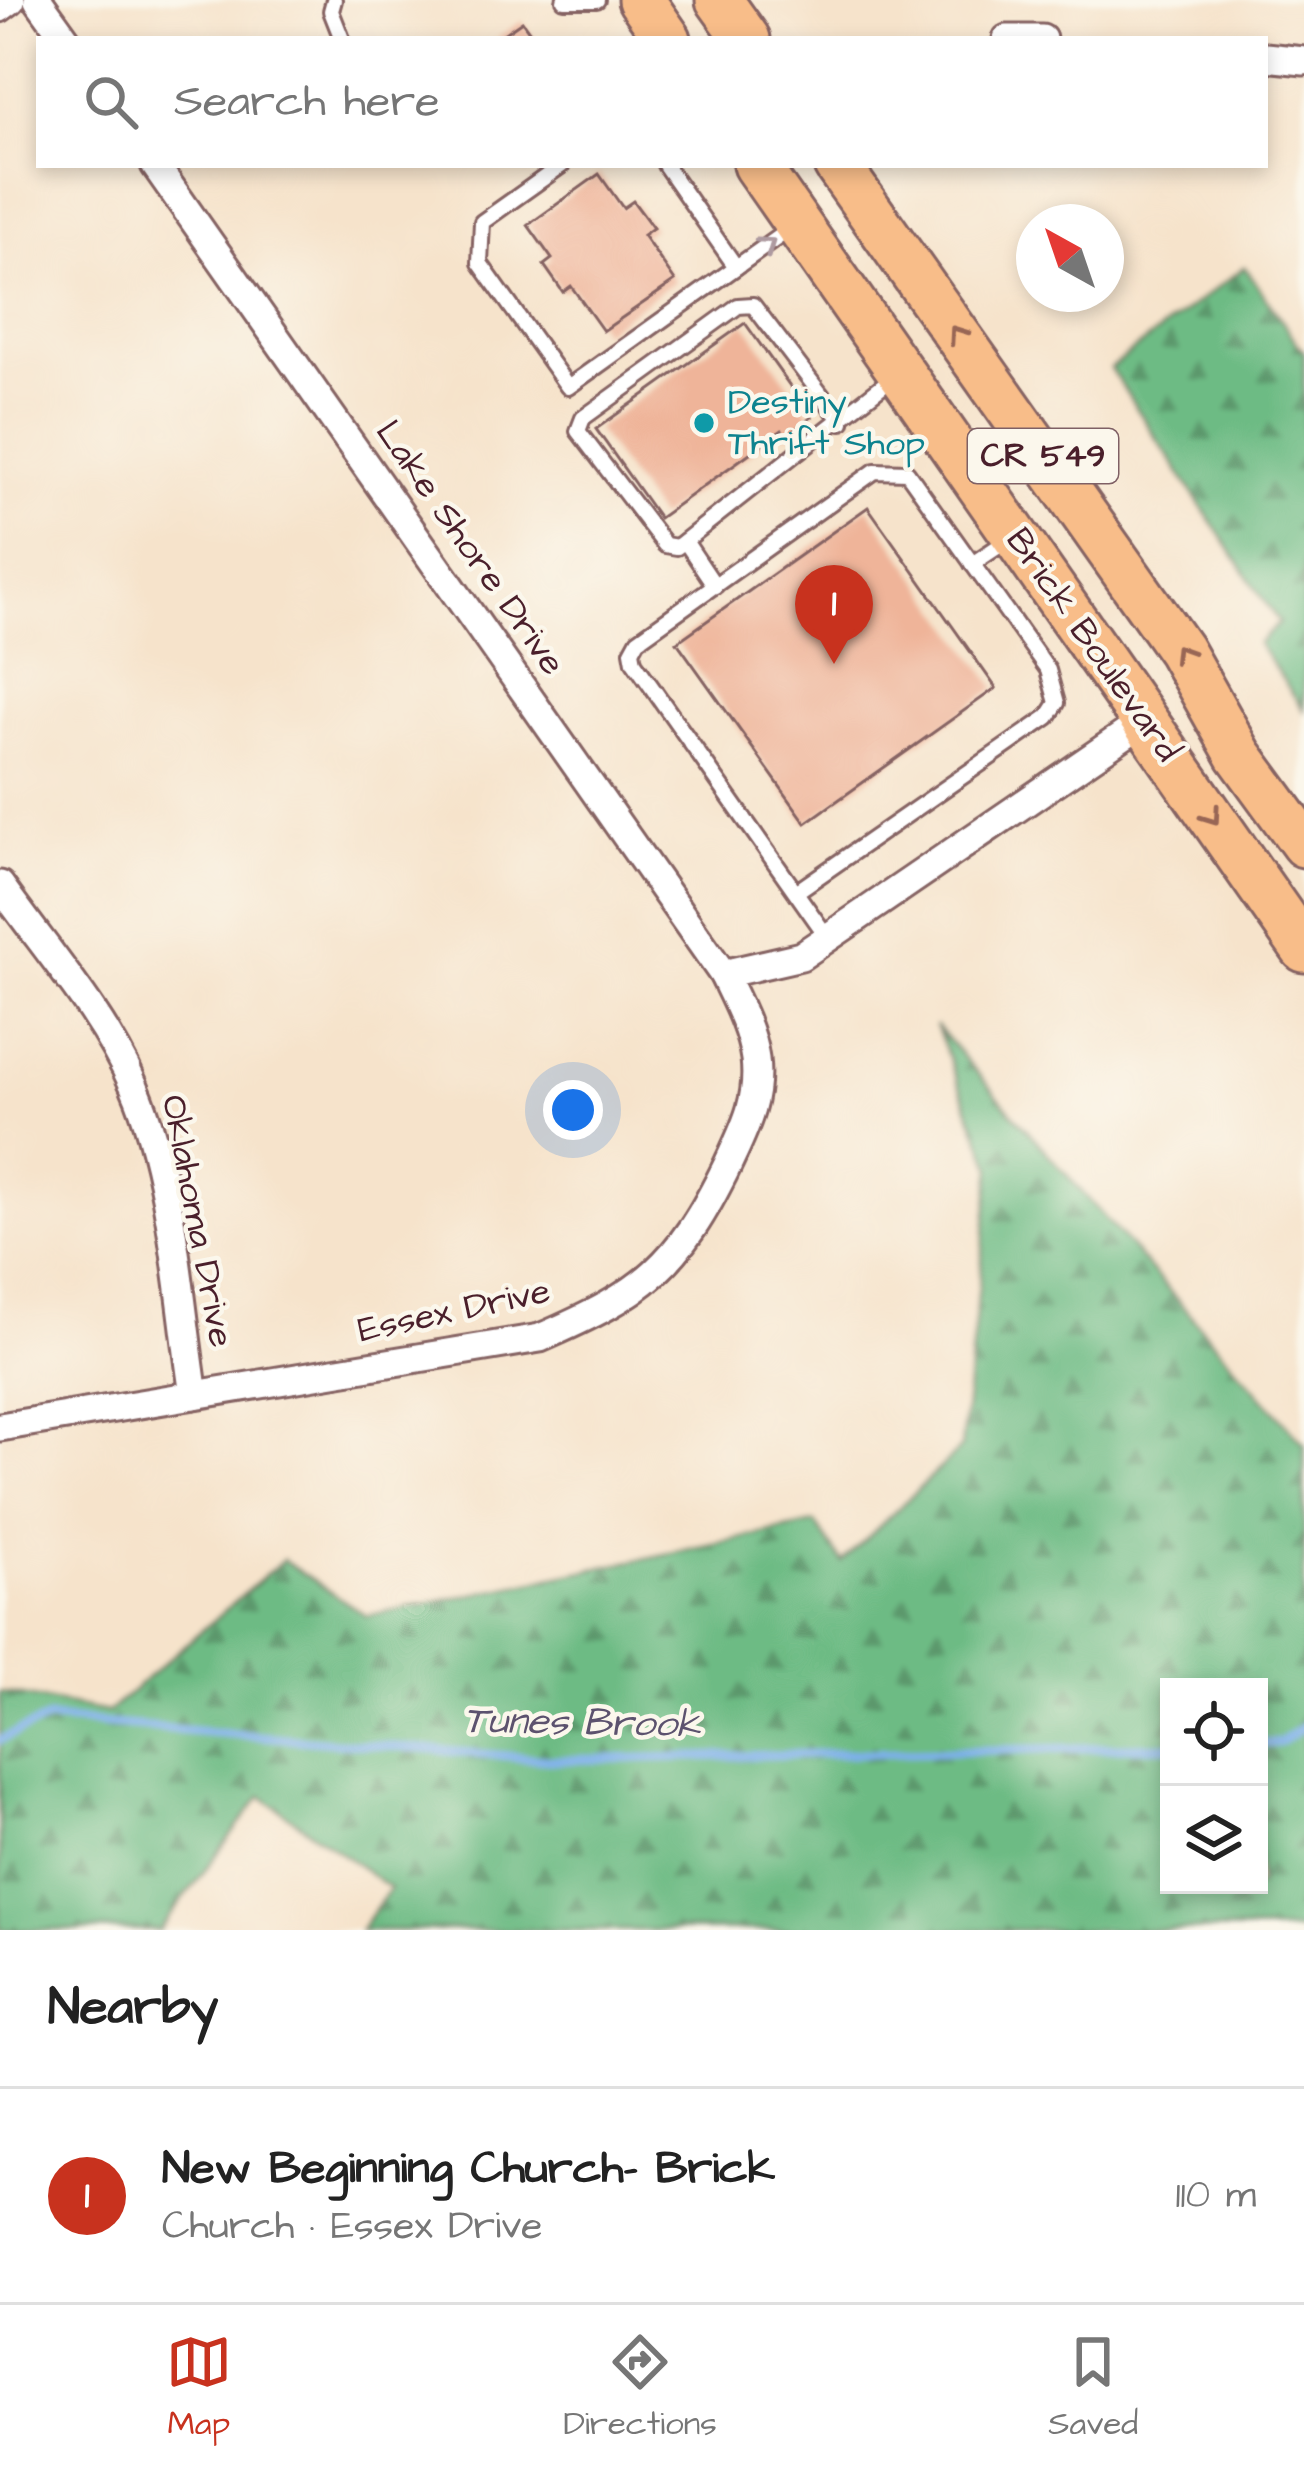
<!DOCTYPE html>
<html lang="en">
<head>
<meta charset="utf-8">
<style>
	:root { --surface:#fff; --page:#f2f2f2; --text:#222; --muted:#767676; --line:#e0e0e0; --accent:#c8321e }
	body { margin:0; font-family:"Architects Daughter",sans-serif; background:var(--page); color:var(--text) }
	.controls { position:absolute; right:36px; bottom:36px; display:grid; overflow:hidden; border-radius:0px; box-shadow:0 6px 18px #0003 }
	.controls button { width:108px; height:108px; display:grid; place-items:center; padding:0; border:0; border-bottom:3px solid var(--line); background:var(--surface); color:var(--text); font:60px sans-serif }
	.compass { position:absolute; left:1016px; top:204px; width:108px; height:108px; border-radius:50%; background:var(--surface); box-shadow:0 6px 18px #0003; rotate:320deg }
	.you { position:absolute; left:573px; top:1110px; width:42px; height:42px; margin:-30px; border:9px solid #fff; border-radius:50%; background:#1a73e8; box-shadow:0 0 0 18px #1a73e833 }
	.badge { display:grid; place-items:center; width:78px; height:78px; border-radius:50%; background:var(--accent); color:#fff; font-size:39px; font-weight:700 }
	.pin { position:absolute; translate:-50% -99px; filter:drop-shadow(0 3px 6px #0008) }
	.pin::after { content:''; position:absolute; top:63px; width:42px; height:36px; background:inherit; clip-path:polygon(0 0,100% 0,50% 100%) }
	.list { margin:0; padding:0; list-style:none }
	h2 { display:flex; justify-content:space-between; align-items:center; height:156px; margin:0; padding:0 48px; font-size:51px }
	h2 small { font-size:39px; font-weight:400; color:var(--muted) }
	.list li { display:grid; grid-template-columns:78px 1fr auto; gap:36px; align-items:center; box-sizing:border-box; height:216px; padding:0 48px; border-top:3px solid var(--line) }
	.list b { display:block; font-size:45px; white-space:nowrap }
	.list p { margin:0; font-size:39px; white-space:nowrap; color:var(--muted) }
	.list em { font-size:39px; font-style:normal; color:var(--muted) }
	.icon { flex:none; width:66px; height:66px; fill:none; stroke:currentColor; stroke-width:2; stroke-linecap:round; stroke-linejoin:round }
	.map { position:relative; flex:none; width:1304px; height:1930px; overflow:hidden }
	.search { position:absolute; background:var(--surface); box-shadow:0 6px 18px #0003; left:36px; right:36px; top:36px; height:132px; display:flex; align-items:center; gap:30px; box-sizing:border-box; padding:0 42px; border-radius:0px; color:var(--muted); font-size:45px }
	.sheet { height:372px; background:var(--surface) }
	nav { display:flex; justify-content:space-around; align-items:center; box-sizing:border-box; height:168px; border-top:3px solid var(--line); background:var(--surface); font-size:33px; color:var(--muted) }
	nav a { display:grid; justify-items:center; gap:6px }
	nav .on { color:var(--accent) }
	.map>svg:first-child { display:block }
	.forest { fill:url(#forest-firs); stroke:#5c6d58; stroke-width:3; fill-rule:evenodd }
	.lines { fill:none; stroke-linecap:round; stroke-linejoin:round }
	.stream { stroke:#7db0e9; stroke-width:9 }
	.building { fill:#efb499 }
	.service-casing { stroke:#866463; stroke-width:20 }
	.minor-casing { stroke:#866463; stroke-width:33 }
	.primary-casing { stroke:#866463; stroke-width:51 }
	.service { stroke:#fff; stroke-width:14 }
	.minor { stroke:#fff; stroke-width:27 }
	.primary { stroke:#f8bd89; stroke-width:45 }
	.oneway { stroke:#ae9aa0 }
	.oneway2 { stroke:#986655 }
	.culture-dot { fill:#0f9aa8; stroke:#fbf7ec; stroke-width:4.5 }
	.labels { text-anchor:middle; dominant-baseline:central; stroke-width:9; stroke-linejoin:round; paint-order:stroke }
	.shield { fill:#fbf7ec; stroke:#7f6065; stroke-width:3 }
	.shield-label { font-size:33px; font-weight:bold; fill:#4a1f2b }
	.culture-label { font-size:36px; fill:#0d838f; stroke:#fbf7ec; text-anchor:start }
	.street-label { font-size:36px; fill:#4a1f2b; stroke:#fbf7ec }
	.water-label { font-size:39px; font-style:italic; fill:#5c526e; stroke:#fbf7ec }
</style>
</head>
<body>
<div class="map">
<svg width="1304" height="1930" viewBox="0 0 1304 1930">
	<defs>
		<pattern id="forest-firs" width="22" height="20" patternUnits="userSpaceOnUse" patternTransform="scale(3)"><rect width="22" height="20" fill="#6dbb84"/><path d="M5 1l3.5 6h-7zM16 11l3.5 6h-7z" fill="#5c976c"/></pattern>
	</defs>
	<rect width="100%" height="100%" fill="#fbf7ec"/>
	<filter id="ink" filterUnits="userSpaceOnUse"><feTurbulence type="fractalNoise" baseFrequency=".00833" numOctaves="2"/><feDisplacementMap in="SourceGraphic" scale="24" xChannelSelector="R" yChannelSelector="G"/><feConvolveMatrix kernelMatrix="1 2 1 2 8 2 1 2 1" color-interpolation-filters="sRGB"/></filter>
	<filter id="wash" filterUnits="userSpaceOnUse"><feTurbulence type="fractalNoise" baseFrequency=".004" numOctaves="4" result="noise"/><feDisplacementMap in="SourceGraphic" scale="48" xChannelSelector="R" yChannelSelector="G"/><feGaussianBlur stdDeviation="2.7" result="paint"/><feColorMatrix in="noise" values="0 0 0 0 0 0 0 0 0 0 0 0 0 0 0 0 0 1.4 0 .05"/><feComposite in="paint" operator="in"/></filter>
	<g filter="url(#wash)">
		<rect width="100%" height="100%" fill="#f6e3cb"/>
		<g class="forest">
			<path d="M1245,267L1304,353V710L1258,644L1279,623L1110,368Z"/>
			<path d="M935,1025L1304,1444V1930H360L390,1888L261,1796L160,1930H0V1692L108,1712L283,1560L367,1616L815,1523L842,1562L961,1448L992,1167ZM1169,1687H1259V1885H1169Z"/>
		</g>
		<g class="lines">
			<g class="stream">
				<path d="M0,1740L48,1719L558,1760L1169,1746"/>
				<path d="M1259,1744L1279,1743L1304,1726"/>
			</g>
		</g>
		<g id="blocks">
			<g class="building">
				<path d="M522,21L535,39H496Z"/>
				<path d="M599,174L623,208L633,201L653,228L643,235L675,281L603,331L571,286L563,292L544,265L552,259L528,225Z"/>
				<path d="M745,323L812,417L786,436L782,430L659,518L596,429Z"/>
				<path d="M868,507L996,688L806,823L677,642Z"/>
			</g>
		</g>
	</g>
	<g filter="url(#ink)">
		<use href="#blocks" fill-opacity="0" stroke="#866463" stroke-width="3"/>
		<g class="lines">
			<g class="service-casing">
				<g id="service">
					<path d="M334,0L331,11L342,39"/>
					<path d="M564,0H597"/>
					<path d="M562,165L482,222L480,263L568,387L791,228"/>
					<path d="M665,165L736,267"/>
					<path d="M842,422L753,305L738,306L583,418L578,431L665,545L677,547L897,374"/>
					<path d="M685,541L715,586"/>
					<path d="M972,564L1008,540"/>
					<path d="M796,892L1048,717L1057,703L1048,670L907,472L875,471L638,640L632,651L634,662L828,938"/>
				</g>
			</g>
			<g class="minor-casing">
				<g id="minor">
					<path d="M38,0L66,39"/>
					<path d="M0,8L11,0"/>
					<path d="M1007,39H1042"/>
					<path d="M1265,57L1304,61"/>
					<path d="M0,885C45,949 103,1014 134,1086C173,1176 179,1298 194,1395"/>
					<path d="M723,974L801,956L1146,720"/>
					<path d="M0,1427L540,1338C644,1293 678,1267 728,1164C744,1129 760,1100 755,1059C751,1029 736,1001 723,974L155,165"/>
				</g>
			</g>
			<g class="primary-casing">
				<g id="primary">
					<path d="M641,0L668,39"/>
					<path d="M719,0L747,39"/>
					<path d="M756,165L1304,949"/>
					<path d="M837,165L1180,650L1239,755L1304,844"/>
				</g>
			</g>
			<use href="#service" class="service"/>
			<use href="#minor" class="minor"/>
			<use href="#primary" class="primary"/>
		</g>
		<defs><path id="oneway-chevron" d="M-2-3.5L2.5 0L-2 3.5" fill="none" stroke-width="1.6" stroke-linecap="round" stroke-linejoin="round" transform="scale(3)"/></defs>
		<use class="oneway" href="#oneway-chevron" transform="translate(767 245) rotate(-35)"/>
		<g class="oneway2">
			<use href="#oneway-chevron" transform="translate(957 334) rotate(-125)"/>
			<use href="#oneway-chevron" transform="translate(1181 653) rotate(-122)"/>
			<use href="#oneway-chevron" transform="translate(1212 816) rotate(55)"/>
		</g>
	</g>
	<circle class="culture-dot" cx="704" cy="423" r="12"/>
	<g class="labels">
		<rect class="shield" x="968" y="429" width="150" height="54" rx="9"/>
		<g class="shield-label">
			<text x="1043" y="456">CR 549</text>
		</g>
		<g class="culture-label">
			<text x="728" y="402">Destiny<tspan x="728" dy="41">Thrift Shop</tspan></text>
		</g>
		<g class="street-label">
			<text transform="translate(470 548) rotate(55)">Lake Shore Drive</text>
			<text transform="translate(1093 645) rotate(55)">Brick Boulevard</text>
			<text transform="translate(197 1221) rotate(79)">Oklahoma Drive</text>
			<text transform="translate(454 1311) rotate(-12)">Essex Drive</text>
		</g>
		<g class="water-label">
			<text transform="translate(582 1723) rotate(1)">Tunes Brook</text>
		</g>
	</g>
</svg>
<div class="controls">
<button><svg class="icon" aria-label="locate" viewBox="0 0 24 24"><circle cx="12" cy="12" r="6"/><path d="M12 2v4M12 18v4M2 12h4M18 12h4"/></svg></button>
<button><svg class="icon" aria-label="layers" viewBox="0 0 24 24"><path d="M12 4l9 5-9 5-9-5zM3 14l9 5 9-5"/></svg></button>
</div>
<svg class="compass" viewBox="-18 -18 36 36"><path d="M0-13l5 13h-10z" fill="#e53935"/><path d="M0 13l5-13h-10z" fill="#767676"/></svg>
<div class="you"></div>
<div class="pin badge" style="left:834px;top:664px">1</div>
<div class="search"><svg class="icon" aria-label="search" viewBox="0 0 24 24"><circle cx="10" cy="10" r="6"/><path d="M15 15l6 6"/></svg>Search here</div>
</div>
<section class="sheet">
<h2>Nearby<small></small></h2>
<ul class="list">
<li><span class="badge">1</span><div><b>New Beginning Church- Brick</b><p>Church · Essex Drive</p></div><em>110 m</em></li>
</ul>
</section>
<nav>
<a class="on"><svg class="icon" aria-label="map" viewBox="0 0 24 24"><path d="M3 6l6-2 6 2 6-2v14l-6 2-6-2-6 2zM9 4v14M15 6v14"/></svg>Map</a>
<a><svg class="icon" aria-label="directions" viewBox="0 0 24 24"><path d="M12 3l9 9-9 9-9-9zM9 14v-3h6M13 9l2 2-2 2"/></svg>Directions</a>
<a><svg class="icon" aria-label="saved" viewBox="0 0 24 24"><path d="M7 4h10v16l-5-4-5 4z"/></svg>Saved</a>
</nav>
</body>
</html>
